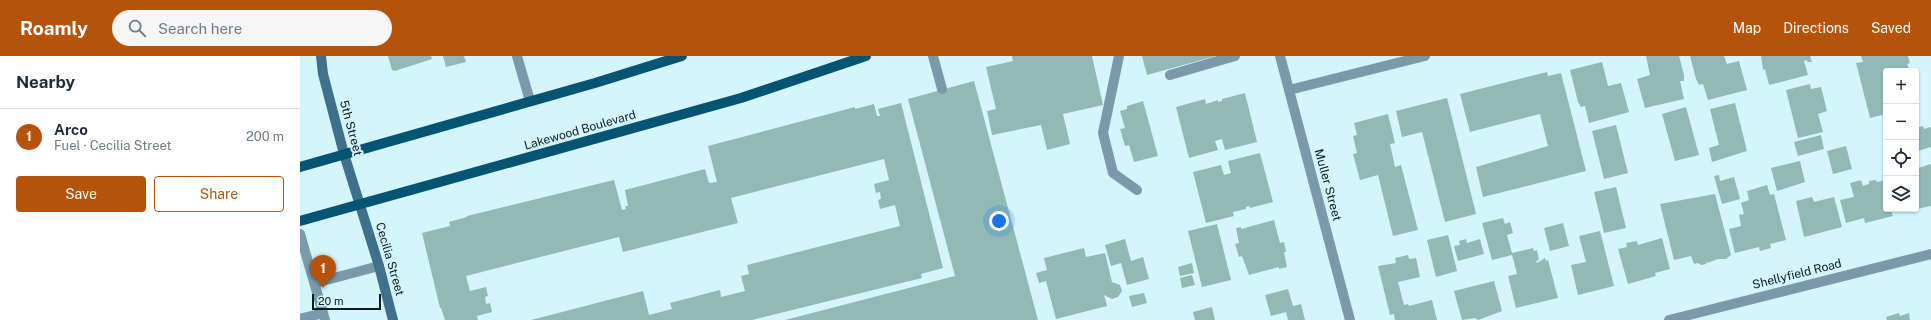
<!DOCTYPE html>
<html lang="en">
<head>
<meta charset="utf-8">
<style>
	:root { --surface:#fff; --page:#f6f6f7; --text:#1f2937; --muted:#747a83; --line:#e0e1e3; --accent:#b45309 }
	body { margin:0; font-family:"Public Sans",sans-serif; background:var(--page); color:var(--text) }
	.controls { position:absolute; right:12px; top:12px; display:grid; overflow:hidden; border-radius:4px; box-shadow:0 1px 3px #0004 }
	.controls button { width:36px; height:36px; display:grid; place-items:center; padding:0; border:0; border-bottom:1px solid var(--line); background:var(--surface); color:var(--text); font:20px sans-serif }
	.scale { position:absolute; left:12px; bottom:10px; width:69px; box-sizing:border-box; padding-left:4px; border:2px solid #0c1b1e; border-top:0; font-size:11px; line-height:14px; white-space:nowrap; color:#0c1b1e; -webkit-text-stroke:3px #d4f5fc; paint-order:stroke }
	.you { position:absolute; left:699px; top:165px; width:14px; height:14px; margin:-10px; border:3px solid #fff; border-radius:50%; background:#1a73e8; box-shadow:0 0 0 6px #1a73e833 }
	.badge { display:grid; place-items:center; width:26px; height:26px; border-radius:50%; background:var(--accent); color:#fff; font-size:13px; font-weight:700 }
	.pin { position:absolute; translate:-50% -33px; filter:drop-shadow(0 1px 2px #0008) }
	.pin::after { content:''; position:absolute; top:21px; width:14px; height:12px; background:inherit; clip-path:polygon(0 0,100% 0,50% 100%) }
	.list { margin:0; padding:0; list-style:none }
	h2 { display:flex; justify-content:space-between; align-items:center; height:52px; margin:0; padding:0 16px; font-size:17px }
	h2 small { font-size:13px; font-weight:400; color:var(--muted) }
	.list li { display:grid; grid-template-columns:26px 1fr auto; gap:12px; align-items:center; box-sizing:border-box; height:56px; padding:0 16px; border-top:1px solid var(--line) }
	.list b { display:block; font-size:15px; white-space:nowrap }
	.list p { margin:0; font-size:13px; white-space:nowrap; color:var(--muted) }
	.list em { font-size:13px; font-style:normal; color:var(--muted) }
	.actions { display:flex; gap:8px; padding:12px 16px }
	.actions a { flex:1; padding:9px 0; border:1px solid var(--accent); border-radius:4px; text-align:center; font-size:14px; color:var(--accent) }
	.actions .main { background:var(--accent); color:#fff }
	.icon { flex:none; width:22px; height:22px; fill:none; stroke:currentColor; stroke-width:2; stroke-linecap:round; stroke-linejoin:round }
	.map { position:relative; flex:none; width:1631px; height:264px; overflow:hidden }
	header { display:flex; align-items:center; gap:24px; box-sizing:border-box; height:56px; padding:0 20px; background:var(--accent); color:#fff }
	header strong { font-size:19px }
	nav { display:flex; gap:22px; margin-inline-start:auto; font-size:14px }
	.search { width:280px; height:36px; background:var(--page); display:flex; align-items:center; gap:10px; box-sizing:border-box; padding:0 14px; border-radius:22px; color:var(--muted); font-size:15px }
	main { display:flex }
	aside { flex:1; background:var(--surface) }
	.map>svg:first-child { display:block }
	.building { fill:#91bab7 }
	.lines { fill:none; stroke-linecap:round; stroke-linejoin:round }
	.lane { stroke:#7a9aab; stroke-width:10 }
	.street { stroke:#7a9aab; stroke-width:10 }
	.secondary { stroke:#3f718a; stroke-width:10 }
	.primary { stroke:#055472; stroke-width:10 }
	.labels { text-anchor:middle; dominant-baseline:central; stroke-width:4; stroke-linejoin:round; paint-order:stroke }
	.street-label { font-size:12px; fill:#0c1b1e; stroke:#d4f5fc }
</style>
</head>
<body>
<header>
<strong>Roamly</strong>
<div class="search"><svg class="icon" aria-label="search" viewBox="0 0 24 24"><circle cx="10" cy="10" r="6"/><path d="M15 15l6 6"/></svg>Search here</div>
<nav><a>Map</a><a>Directions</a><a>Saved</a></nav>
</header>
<main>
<aside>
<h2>Nearby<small></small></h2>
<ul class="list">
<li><span class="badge">1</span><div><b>Arco</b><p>Fuel · Cecilia Street</p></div><em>200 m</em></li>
</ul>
<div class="actions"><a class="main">Save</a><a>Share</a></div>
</aside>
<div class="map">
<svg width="1631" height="264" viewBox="0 0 1631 264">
	<rect width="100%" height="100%" fill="#d4f5fc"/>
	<g class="building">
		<path d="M88,0H131L132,3L95,15L92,14Z"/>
		<path d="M143,0H164L166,6L146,11Z"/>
		<path d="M712,0H792L803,49L763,58L770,88L747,94L741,69L692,79L687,55L696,53L686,11L713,5Z"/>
		<path d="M842,0H916L847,19Z"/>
		<path d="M1346,0H1379L1384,19V25H1380L1384,43L1345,52L1337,23L1350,19Z"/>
		<path d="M1390,0H1424L1427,8L1439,5L1447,34L1408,44L1403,28L1399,29L1396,23Z"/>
		<path d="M1461,0H1510L1512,6H1507V4L1504,5L1508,19L1469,29L1465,13L1463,14Z"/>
		<path d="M1561,0H1608L1610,7L1607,8L1610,15H1586V58L1570,62L1556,7L1563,6Z"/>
		<path d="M1302,6L1308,30L1321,27L1329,56L1289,67L1285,50L1281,51L1278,46L1270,14Z"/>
		<path d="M1247,16L1248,20L1261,17L1286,115L1183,141L1176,111L1248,90L1240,58L1170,76L1160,38Z"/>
		<path d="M674,25L738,264H485L655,220L608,43Z"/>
		<path d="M1510,28L1511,33L1521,31L1527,55L1518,58L1523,76L1498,82L1486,34Z"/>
		<path d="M945,37L957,86L925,94L922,83L915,85L918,94L889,102L876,51L905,43L906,48L918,44V46L922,45V43Z"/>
		<path d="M1147,42L1176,158L1145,166L1122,76L1102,81L1096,55Z"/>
		<path d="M843,45L858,100L834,106L829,89L825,90L820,73L825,72L820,55L827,53V50Z"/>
		<path d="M601,47L643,212L621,218L622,222L452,264H231L343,235L349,259L372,253L370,247L420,234L421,241L445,235L441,220L449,218L447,209L600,170L595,149L580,153L578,144L581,143L580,136L576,137L574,128L589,124L584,103L431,142L438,167L323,196L319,181L166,220L170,235L186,231L188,240L185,241L186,248L190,247L192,256L177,260L178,264H145L141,252H140L122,177L150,170L149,166L167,161V160L314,124L322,154L326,153L325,150H328L325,134L405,113L409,127L417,126L408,90L555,51V53L574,48L577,60H580L578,53Z"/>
		<path d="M1435,47L1447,95L1412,106L1409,92L1419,89L1410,53Z"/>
		<path d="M1386,51L1399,99L1375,105L1362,58Z"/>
		<path d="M1088,58L1095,87L1090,88L1095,111L1101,109L1118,174L1093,180L1078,119L1060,124L1053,98L1057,97L1053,80L1057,79L1054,67Z"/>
		<path d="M1316,69L1328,117L1304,123L1292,75Z"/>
		<path d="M1623,70L1624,73L1631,71V91L1618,95L1616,72Z"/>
		<path d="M1521,79L1524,93L1498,100L1494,86Z"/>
		<path d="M1546,90L1552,113L1533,118L1527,95Z"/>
		<path d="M960,97L973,146L950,152L949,150L946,151V153L933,156L934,160L906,167L893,116L921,109L924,119L931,117L928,105Z"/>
		<path d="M1500,105L1505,126L1477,135L1471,112Z"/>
		<path d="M1616,107L1618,112L1631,108V150L1616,153Z"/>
		<path d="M1419,119L1420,125L1434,121L1440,143L1422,148L1414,120Z"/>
		<path d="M1561,124L1563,130L1569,128V125L1576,124L1577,126L1586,124V153H1598L1591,155L1593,160L1565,167L1564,162L1546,167L1540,144L1554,141L1550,127Z"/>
		<path d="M1467,129L1470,139L1474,138L1486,184L1470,188L1471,192L1460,195L1459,191L1435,197L1429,173L1441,170L1439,159L1444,158L1441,147L1449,144L1447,135Z"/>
		<path d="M1316,131L1326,172L1304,177L1294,136Z"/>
		<path d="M1415,138L1431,199L1426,203H1418L1407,207V205L1406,208L1401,209L1398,207L1394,208L1391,200L1374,204L1360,148Z"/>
		<path d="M1512,141L1514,146L1534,141L1542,171L1504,181L1496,145Z"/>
		<path d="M1203,162L1205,168L1210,166L1213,177L1207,179L1212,197L1233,192L1234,195L1237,194L1239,204L1236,205L1237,207L1245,202L1246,205L1248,204L1258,242L1216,252L1208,220L1217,218L1212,199L1192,204L1182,167Z"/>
		<path d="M974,164L980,187L984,186L986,196H984L987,211L979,213V211L949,219L942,200L939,201L935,188L939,187L936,172L941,171V173Z"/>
		<path d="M1263,167L1269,190L1250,195L1244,172Z"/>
		<path d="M917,168L931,224L902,231L888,175Z"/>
		<path d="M1300,175L1314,230L1278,239L1271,209L1286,206L1279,180Z"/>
		<path d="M1148,179L1157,215L1136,221L1127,184Z"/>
		<path d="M1362,182L1370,213L1355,217L1356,220L1328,228L1318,193L1327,191L1326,187L1337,185L1338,189Z"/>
		<path d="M825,183L831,205L843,201L849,223L827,229L821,207L811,210L805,189Z"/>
		<path d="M1166,183L1167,187L1180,183L1184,198L1158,205L1154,190L1160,189L1159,185Z"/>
		<path d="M784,192L786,201L805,197L812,226L820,229L822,235L818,241L812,243L804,239L807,250L756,263L746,225L739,227L736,217L747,214L744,202Z"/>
		<path d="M1108,199L1109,203L1116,202L1120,221L1098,226L1104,249L1108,248L1109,250L1132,244L1137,264H1095L1094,258L1090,259L1078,210L1096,207L1095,202Z"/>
		<path d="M892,207L894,217L880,220L878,211Z"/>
		<path d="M892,219L895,229L882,232L880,222Z"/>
		<path d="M1194,225L1202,255L1178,264L1175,262L1162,264L1154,235Z"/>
		<path d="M988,233L993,250L1001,248L1005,264H988L986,256L971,260L965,239Z"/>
		<path d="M844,237L847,247L832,251L829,240Z"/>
		<path d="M912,251L915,264H895L893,256Z"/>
		<path d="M1599,257L1600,260L1609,257L1610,264H1587L1586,261Z"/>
	</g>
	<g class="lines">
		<g class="lane">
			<path d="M217,0L230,45"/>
			<path d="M633,0L642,33"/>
			<path d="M819,0L803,77L813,117L837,134"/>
			<path d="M870,19L935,0"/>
			<path d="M0,178L25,264"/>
			<path d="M15,227L79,210"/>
			<path d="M0,263L23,257"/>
		</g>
		<g class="street">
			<path d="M980,0L1050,264"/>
			<path d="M989,34L1125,0"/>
			<path d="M1369,264L1631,198"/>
		</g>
		<path class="secondary" d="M21,0L23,18L44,98L79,210L93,264"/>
		<g class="primary">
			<path d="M0,111L295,27L382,0"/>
			<path d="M0,165L441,42L566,0"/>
		</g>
	</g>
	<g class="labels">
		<g class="street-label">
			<text transform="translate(51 72) rotate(75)">5th Street</text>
			<text transform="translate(280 74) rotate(-16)">Lakewood Boulevard</text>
			<text transform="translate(1028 129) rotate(75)">Muller Street</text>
			<text transform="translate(90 203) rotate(74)">Cecilia Street</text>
			<text transform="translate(1497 218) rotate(-14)">Shellyfield Road</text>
		</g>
	</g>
</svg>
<div class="controls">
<button>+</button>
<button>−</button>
<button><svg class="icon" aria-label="locate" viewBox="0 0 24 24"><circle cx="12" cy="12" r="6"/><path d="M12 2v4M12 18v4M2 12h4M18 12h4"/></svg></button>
<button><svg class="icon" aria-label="layers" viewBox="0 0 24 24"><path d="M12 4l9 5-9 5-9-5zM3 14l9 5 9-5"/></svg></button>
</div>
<div class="scale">20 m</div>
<div class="you"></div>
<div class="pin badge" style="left:23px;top:232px">1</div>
</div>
</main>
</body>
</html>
